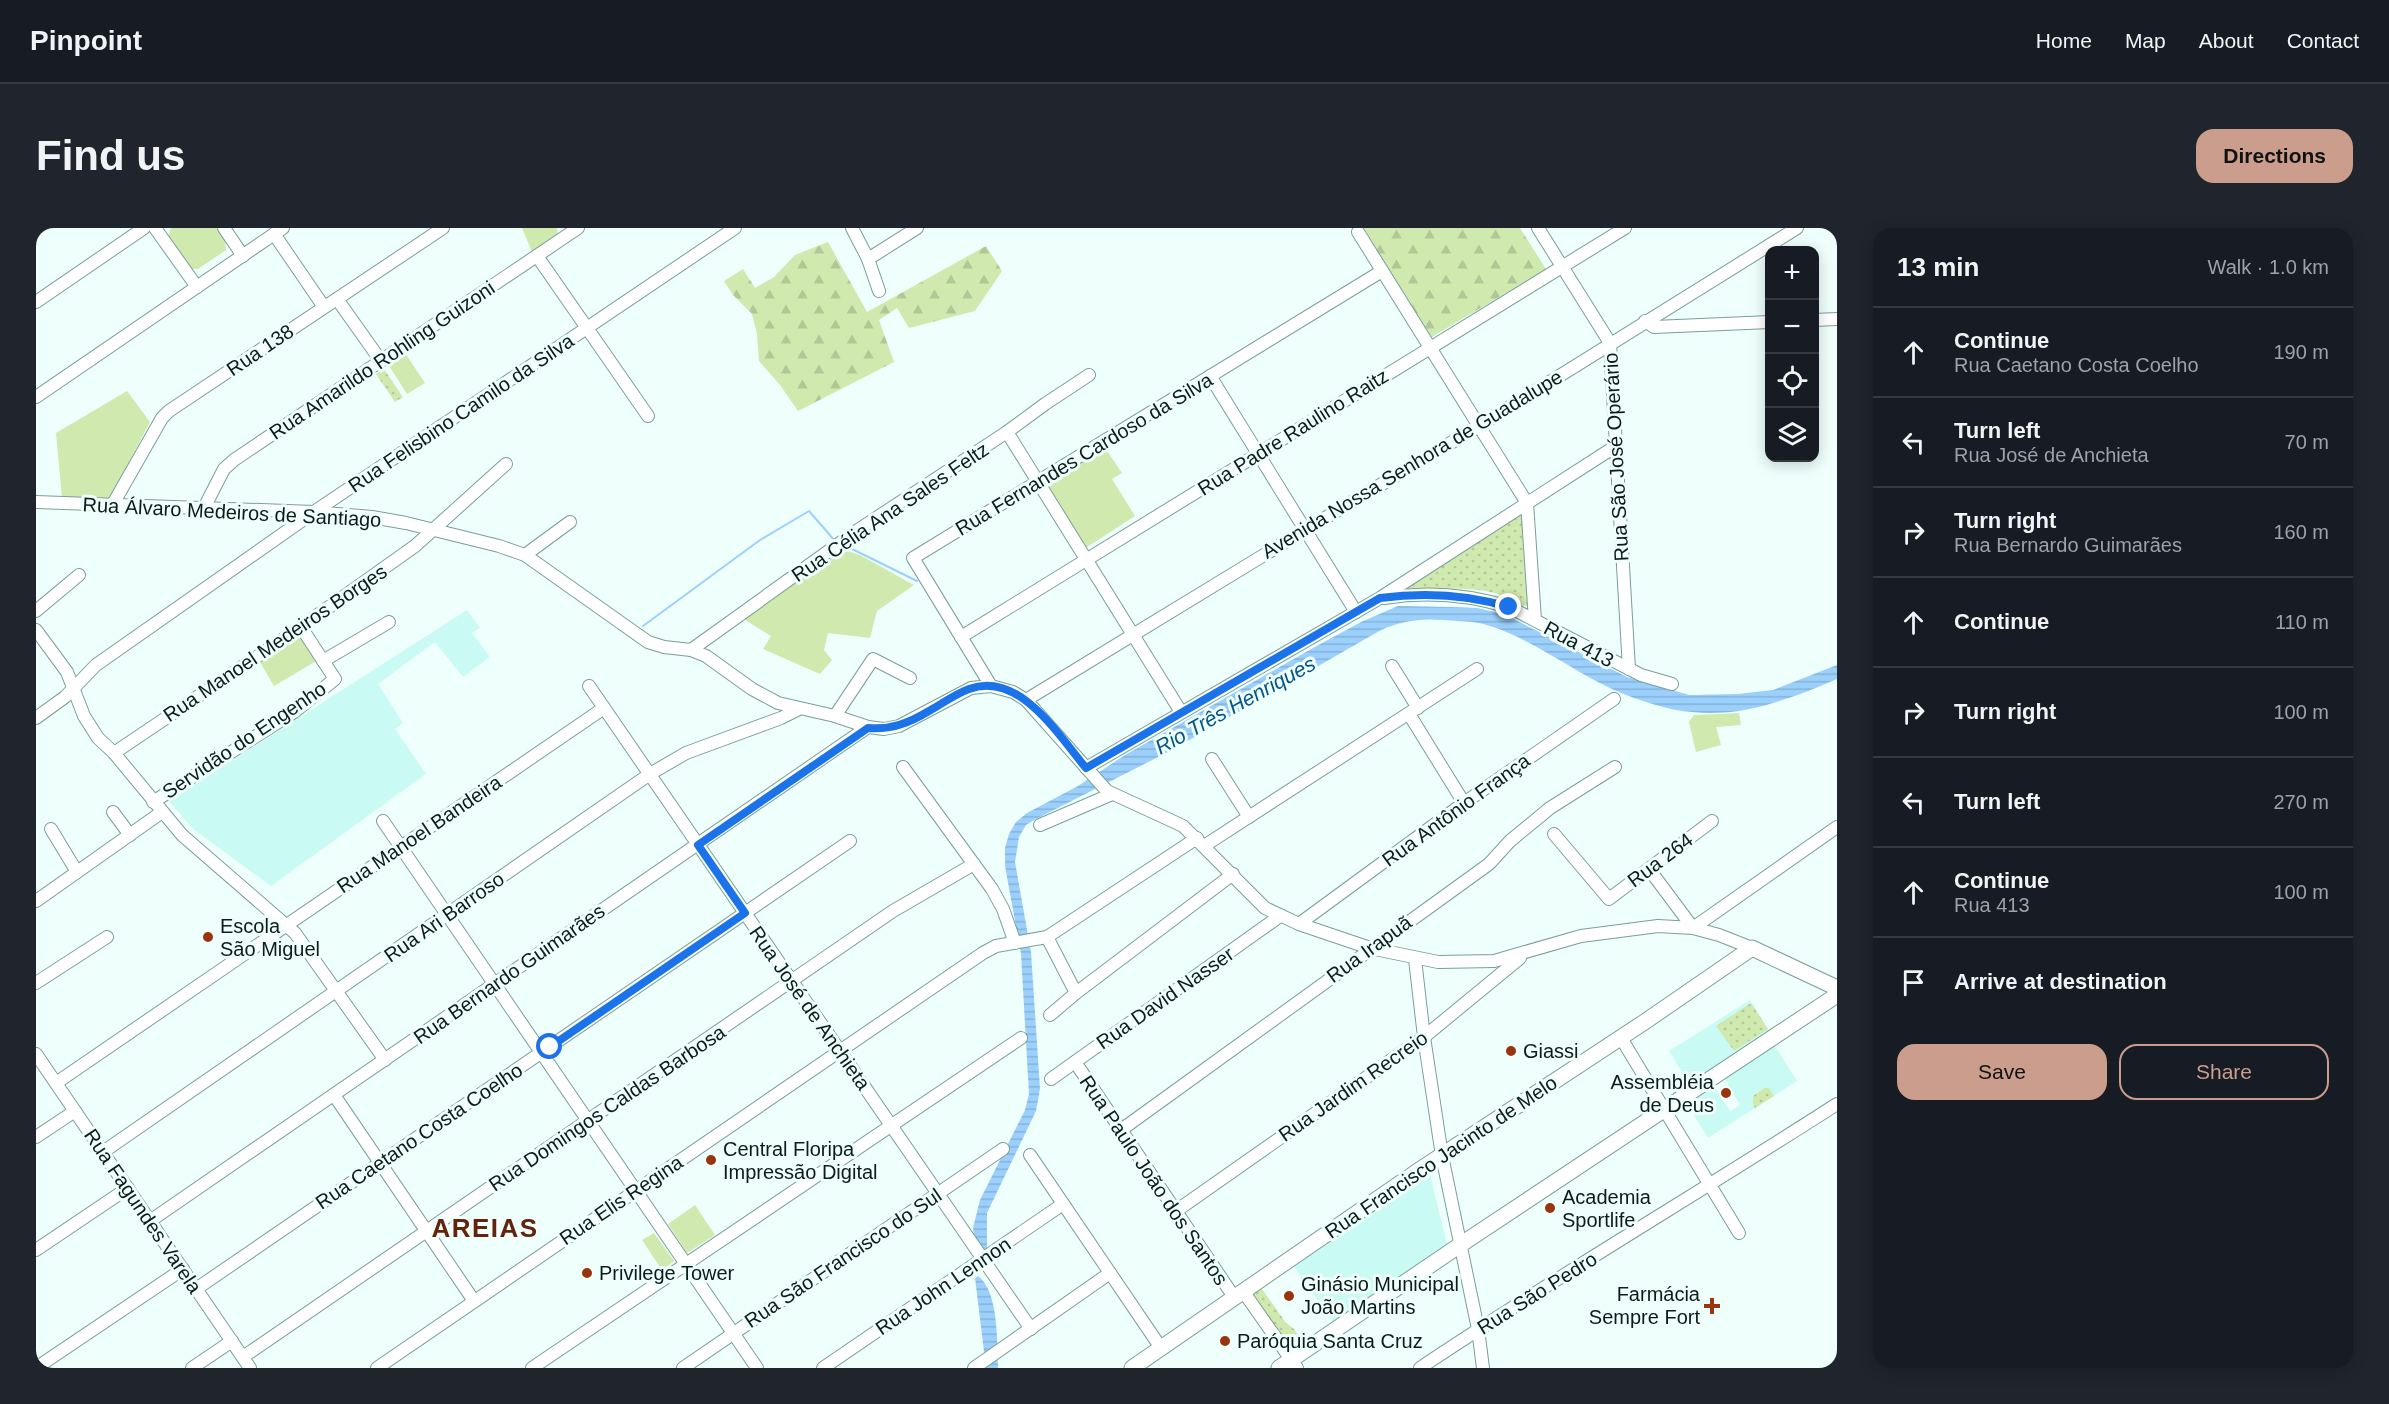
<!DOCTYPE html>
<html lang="en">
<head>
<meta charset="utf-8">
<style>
	:root { --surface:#171b24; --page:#20242c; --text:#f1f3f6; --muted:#9ea1a6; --line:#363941; --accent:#ca9d8d }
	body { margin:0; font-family:Arial,sans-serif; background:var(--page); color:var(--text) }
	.controls { position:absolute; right:18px; top:18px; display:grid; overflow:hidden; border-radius:12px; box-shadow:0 3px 15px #0003 }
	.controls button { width:54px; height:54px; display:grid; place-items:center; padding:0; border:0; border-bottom:2px solid var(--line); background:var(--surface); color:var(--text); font:30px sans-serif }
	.stop { position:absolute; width:18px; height:18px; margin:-14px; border:4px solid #1a73e8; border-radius:50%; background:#fff }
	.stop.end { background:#1a73e8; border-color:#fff; box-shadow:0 2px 6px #0008 }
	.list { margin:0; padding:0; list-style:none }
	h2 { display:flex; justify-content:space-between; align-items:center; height:78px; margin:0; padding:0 24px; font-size:26px }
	h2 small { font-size:20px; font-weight:400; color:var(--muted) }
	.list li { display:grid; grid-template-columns:39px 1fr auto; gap:18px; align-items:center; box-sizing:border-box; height:90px; padding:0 24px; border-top:2px solid var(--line) }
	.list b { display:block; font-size:22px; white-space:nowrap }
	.list p { margin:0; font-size:20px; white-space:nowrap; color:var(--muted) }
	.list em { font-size:20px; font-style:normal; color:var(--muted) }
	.actions { display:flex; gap:12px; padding:18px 24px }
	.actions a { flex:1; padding:14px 0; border:2px solid var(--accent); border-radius:18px; text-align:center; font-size:21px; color:var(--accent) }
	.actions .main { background:var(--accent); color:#111 }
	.icon { flex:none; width:33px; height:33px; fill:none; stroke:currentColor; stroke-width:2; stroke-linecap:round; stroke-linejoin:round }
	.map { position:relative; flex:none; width:1801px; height:1140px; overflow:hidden; border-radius:18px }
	header { display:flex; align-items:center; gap:36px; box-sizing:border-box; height:84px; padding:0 30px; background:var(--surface); border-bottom:2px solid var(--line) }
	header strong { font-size:28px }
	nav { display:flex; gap:33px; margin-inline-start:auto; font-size:21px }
	.intro { display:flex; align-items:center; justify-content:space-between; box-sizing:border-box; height:144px; padding:0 36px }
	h1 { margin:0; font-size:42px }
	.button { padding:15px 27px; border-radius:18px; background:var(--accent); color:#111; font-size:21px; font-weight:700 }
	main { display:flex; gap:36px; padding:0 36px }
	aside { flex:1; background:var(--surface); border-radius:18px; box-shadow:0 3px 15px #0003 }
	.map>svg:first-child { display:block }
	.built { fill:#c9fbf4 }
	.grass { fill:#d0e9af }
	.forest { fill:url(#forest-firs) }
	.park { fill:url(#park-dots) }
	.water { fill:url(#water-rules) }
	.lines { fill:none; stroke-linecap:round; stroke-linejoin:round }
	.stream { stroke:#9cd0fc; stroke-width:2 }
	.minor-casing { stroke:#799f9a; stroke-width:14 }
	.major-casing { stroke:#799f9a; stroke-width:17 }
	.minor { stroke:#fff; stroke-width:12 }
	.major { stroke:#fff; stroke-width:15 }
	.route { stroke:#1a73e8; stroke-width:8 }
	.poi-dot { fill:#9a340c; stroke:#effffc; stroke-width:2 }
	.labels { text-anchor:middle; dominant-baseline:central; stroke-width:6; stroke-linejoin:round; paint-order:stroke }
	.street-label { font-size:20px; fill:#0d1c1b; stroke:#effffc }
	.poi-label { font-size:20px; fill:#0d1c1b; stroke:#effffc; text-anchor:start }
	.water-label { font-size:21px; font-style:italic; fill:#045586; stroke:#effffc }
	.district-label { font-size:26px; font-weight:bold; letter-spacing:1.5px; fill:#64230c; stroke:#effffc }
</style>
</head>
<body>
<header>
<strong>Pinpoint</strong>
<nav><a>Home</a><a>Map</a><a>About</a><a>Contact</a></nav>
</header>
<div class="intro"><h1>Find us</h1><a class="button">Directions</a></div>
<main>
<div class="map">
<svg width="1801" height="1140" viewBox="0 0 1801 1140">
	<defs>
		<pattern id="forest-firs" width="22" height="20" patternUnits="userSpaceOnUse" patternTransform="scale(1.5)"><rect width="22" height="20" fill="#d0e9af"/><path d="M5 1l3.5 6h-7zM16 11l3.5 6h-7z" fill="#b1c796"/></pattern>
		<pattern id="park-dots" width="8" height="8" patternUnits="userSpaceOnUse" patternTransform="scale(1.5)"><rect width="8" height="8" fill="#d0e9af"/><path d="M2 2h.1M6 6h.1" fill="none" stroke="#b1c796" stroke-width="1.8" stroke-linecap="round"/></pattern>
		<pattern id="water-rules" width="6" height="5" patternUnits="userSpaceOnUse" patternTransform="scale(1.5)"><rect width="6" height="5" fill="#9cd0fc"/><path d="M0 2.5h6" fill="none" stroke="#85b2d7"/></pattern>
	</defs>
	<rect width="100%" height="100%" fill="#effffc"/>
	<g class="built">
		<path d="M431,382L444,400L436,405L454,429L427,449L399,414L342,456L367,495L359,501L390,546L235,658L157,601L133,573Z"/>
		<path d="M1714,772L1734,804L1653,855L1633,823Z"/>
		<path d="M1739,818L1761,853L1672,910L1651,876L1678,859L1694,883L1704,877L1688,850Z"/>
		<path d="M1393,943L1411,1016L1297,1094L1257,1037Z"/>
	</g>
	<g class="grass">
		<path d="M135,0H180L189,13L190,22L162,41H156L132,9Z"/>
		<path d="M486,0H521L522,7L496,24Z"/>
		<path d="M369,125L389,155L371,166L352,136Z"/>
		<path d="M91,163L114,194L73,272L26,270L20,205Z"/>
		<path d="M1067,217L1086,245L1076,251L1099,288L1048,321L1007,255Z"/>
		<path d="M808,322L824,327L878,357L841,383L834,410L792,405L788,422L796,432L784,446L727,421L735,408L706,390Z"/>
		<path d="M267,406L282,432L238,458L224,434Z"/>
		<path d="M1703,485L1705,497L1680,499L1685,517L1660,524L1653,494L1658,487Z"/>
		<path d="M659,977L679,1007L651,1025L632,996Z"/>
		<path d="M618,1005L638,1033L626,1042L606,1012Z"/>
	</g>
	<g class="forest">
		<path d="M1328,0H1484L1510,41L1394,110Z"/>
		<path d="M792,14L831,84L950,18L966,43L939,83L873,100L861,80L843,92L858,134L762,183L744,157L723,133L721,106L716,86L697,67L688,53L707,41L719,60L738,49L759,27Z"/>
	</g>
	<g class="park">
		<path d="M348,141L367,169L359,174L340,146Z"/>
		<path d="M1488,283L1493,375L1492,378C1481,379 1472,369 1462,366C1435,358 1399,362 1371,361L1370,358Z"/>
		<path d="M1715,775L1732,801L1698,823L1680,798Z"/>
		<path d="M1729,860H1733L1738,868L1719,880L1717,876V868Z"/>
		<path d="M1226,1061L1250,1095L1258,1101L1269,1116L1257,1125L1217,1066Z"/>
	</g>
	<g class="water">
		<path d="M1362,378L1416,379L1441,380L1468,386L1591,449L1653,467L1702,466L1737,462L1801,437V451C1757,470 1706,490 1656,484C1630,482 1602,472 1578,462C1534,442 1490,406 1443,395C1431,393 1419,393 1407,392C1385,390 1365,393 1345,402L1136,522L1000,591L990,597L983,609L979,634L995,724L1004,861L1000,883L951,985V1021H943L939,1015L937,1000L944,972L989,882L993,866L985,726L969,638V620L973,606L980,594L991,585L1042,558L1089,527L1277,420L1325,394Z"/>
		<path d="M942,1048C963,1063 961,1116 962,1140H950L939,1050Z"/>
	</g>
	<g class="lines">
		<g class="stream">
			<path d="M812,319L881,353"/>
			<path d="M607,398L724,312L773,283L799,313"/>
		</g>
		<g class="minor-casing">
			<g id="minor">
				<path d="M119,0L161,59"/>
				<path d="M188,0L207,28"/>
				<path d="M816,0L832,31L843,63"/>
				<path d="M1502,0L1574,115L1593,441"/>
				<path d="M1322,4L1491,275L1499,392"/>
				<path d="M238,6L288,79"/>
				<path d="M501,28L612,188"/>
				<path d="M832,31L881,0"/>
				<path d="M301,71L345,133"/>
				<path d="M0,74L108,0"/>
				<path d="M1778,92L1801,91"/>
				<path d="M1609,93L1618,99L1734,94"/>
				<path d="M1174,148L1320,384"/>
				<path d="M0,169L247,0"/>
				<path d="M971,204L1145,484"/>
				<path d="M0,274L278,284L336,289L370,295L463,318L489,327L612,414L628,419L655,422L670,428L716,461L742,475L799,488L832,499L848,501L863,498L935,460L955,458L977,464L990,472L1071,563L1147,598L1229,680L1263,696L1334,720L1402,734L1458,733L1545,708L1622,698L1657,700L1683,707L1716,720"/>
				<path d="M77,276L126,190L133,183L407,0"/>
				<path d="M168,280L188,241L198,232L542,0"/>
				<path d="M489,327L534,294"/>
				<path d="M1348,370C1391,363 1431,366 1473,379L1605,447L1636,456"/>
				<path d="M0,383L43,347"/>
				<path d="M0,402L31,444L48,488L62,510L78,525L146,607L259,705L349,832"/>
				<path d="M925,409L1589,0"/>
				<path d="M655,422L822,302L971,204L1009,176L1053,147"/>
				<path d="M287,433L353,394"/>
				<path d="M1356,438L1382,480"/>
				<path d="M553,458L995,1101"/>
				<path d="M955,458L877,330L1346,43"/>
				<path d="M990,472L1269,302L1443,198L1761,0"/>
				<path d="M1373,486L1428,575"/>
				<path d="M799,488L837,431L874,450"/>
				<path d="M0,490L29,469L60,437L278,284L699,0"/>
				<path d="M78,525L265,399L379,318L470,236"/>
				<path d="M1176,531L1213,589"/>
				<path d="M867,539L956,661L967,681L979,715"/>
				<path d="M1050,540L1344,370L1580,218"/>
				<path d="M117,574L258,484L299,451L265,399"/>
				<path d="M77,584L94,607"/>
				<path d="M347,593L721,1140"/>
				<path d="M1004,597L1076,566"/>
				<path d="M15,601L41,644"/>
				<path d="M1518,606L1573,671L1676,593"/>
				<path d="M1168,618L1441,441"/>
				<path d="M1613,641L1657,700L1801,599"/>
				<path d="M0,673L126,584"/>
				<path d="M1263,696L1428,575L1578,471"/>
				<path d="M1011,709L1040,765"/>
				<path d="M1379,731L1388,809L1406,928L1442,1101L1447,1140"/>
				<path d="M0,755L71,709"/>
				<path d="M1014,787L1040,765L1197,646"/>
				<path d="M1585,810L1703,1005"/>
				<path d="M0,826L214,1140"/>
				<path d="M1039,834L1198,1069"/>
				<path d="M1015,851L1244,688"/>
				<path d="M20,855L568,480"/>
				<path d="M298,867L438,1073"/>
				<path d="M1085,902L1453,636L1474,613L1514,580L1579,539"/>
				<path d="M0,909L39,883"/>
				<path d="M67,924L614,546L650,525L745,490L763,481"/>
				<path d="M994,927L1125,1120"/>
				<path d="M1140,983L1388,809L1484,730"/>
				<path d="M114,993L832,499"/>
				<path d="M0,1022L92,960"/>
				<path d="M160,1061L814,613"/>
				<path d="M1207,1063L1261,1140"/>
				<path d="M207,1129L857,683L938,636"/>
				<path d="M0,1140L147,1041"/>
				<path d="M156,1140L196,1113"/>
				<path d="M341,1140L947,725L960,718L1011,709L1161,610"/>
				<path d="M496,1140L985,810"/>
				<path d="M647,1140L967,921"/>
				<path d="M787,1140L1027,976"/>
				<path d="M938,1140L1074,1045"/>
				<path d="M1384,1140C1521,1048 1663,965 1801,876"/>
			</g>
		</g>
		<g class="major-casing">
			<g id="major">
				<path d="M1096,1140L1382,943L1607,795L1716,720L1801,760"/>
				<path d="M1243,1140L1424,1017L1801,767"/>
			</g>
		</g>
		<use href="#minor" class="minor"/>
		<use href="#major" class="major"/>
	</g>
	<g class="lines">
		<path class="route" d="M514,819L709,685L662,617L832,500C855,502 873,495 893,483C906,476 919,466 933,461C983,442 1023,508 1050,540L1344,370C1389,364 1430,366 1473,379"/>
	</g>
	<g class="poi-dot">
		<circle cx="172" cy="709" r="6"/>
		<circle cx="1475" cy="823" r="6"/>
		<circle cx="1690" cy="865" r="6"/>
		<circle cx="675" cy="932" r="6"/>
		<circle cx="1514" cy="980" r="6"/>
		<circle cx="551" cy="1045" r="6"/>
		<circle cx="1253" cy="1068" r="6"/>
		<path d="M1673 1069h6v6h6v6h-6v6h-6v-6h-6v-6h6z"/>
		<circle cx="1189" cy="1113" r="6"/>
	</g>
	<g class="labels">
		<g class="street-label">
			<text transform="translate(224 122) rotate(-34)">Rua 138</text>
			<text transform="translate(346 132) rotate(-34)">Rua Amarildo Rohling Guizoni</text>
			<text transform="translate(425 185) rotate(-34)">Rua Felisbino Camilo da Silva</text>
			<text transform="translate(1257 204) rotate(-32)">Rua Padre Raulino Raitz</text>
			<text transform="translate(1048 226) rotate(-31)">Rua Fernandes Cardoso da Silva</text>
			<text transform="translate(1580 229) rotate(-93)">Rua São José Operário</text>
			<text transform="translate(1376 236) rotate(-31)">Avenida Nossa Senhora de Guadalupe</text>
			<text transform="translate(196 284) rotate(3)">Rua Álvaro Medeiros de Santiago</text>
			<text transform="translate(854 284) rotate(-34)">Rua Célia Ana Sales Feltz</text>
			<text transform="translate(239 415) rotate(-34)">Rua Manoel Medeiros Borges</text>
			<text transform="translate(1543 416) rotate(28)">Rua 413</text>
			<text transform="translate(208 512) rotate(-34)">Servidão do Engenho</text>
			<text transform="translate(1420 582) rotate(-36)">Rua Antônio França</text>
			<text transform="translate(383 606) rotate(-34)">Rua Manoel Bandeira</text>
			<text transform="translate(1624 632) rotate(-37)">Rua 264</text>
			<text transform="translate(408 689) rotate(-35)">Rua Ari Barroso</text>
			<text transform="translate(1333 721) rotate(-36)">Rua Irapuã</text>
			<text transform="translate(473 746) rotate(-35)">Rua Bernardo Guimarães</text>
			<text transform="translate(1129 770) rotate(-35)">Rua David Nasser</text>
			<text transform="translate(774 780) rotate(55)">Rua José de Anchieta</text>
			<text transform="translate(1317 858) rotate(-35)">Rua Jardim Recreio</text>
			<text transform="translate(571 880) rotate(-34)">Rua Domingos Caldas Barbosa</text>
			<text transform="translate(383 908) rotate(-34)">Rua Caetano Costa Coelho</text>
			<text transform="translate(1405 929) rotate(-34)">Rua Francisco Jacinto de Melo</text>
			<text transform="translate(1118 952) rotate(56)">Rua Paulo João dos Santos</text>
			<text transform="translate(585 972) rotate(-34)">Rua Elis Regina</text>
			<text transform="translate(107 983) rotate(56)">Rua Fagundes Varela</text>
			<text transform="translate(807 1030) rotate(-34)">Rua São Francisco do Sul</text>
			<text transform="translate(907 1058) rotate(-34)">Rua John Lennon</text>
			<text transform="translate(1501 1065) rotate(-32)">Rua São Pedro</text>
		</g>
		<g class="poi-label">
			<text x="184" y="698">Escola<tspan x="184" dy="23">São Miguel</tspan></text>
			<text x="1487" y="823">Giassi</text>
			<text x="1678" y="854" text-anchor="end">Assembléia<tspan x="1678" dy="23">de Deus</tspan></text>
			<text x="687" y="921">Central Floripa<tspan x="687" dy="23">Impressão Digital</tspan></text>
			<text x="1526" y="969">Academia<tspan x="1526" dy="23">Sportlife</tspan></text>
			<text x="563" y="1045">Privilege Tower</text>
			<text x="1265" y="1056">Ginásio Municipal<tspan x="1265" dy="23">João Martins</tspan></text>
			<text x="1664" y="1066" text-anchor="end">Farmácia<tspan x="1664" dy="23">Sempre Fort</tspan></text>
			<text x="1201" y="1113">Paróquia Santa Cruz</text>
		</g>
		<g class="water-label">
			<text transform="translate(1199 477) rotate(-29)">Rio Três Henriques</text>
		</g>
		<g class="district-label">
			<text x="449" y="1000">AREIAS</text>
		</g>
	</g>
</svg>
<div class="controls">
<button>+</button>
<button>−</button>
<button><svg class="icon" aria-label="locate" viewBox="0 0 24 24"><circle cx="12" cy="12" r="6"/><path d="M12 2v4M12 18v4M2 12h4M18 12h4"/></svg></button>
<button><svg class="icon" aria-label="layers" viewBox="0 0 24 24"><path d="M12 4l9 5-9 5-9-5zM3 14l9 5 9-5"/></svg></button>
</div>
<div class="stop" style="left:514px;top:819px"></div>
<div class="stop end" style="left:1473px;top:379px"></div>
</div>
<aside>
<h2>13 min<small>Walk · 1.0 km</small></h2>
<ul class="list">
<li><svg class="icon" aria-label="ahead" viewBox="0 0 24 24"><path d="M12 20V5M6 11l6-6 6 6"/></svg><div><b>Continue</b><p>Rua Caetano Costa Coelho</p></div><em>190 m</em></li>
<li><svg class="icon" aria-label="left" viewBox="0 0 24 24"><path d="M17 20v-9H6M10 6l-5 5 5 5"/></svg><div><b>Turn left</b><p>Rua José de Anchieta</p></div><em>70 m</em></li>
<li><svg class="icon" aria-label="right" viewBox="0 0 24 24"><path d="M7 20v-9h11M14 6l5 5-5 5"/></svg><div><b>Turn right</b><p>Rua Bernardo Guimarães</p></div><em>160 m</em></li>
<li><svg class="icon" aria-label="ahead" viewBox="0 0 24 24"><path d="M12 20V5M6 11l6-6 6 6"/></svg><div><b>Continue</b></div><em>110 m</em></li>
<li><svg class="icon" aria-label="right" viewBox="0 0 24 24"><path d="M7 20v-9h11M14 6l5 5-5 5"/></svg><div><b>Turn right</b></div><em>100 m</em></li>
<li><svg class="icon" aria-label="left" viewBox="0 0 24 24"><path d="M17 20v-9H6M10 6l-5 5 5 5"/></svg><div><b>Turn left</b></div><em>270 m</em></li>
<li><svg class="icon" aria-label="ahead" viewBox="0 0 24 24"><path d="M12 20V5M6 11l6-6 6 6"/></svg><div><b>Continue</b><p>Rua 413</p></div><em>100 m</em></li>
<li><svg class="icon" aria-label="arrive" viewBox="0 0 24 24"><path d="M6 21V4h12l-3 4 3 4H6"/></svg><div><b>Arrive at destination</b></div></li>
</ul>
<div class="actions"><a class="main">Save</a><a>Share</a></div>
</aside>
</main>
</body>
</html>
